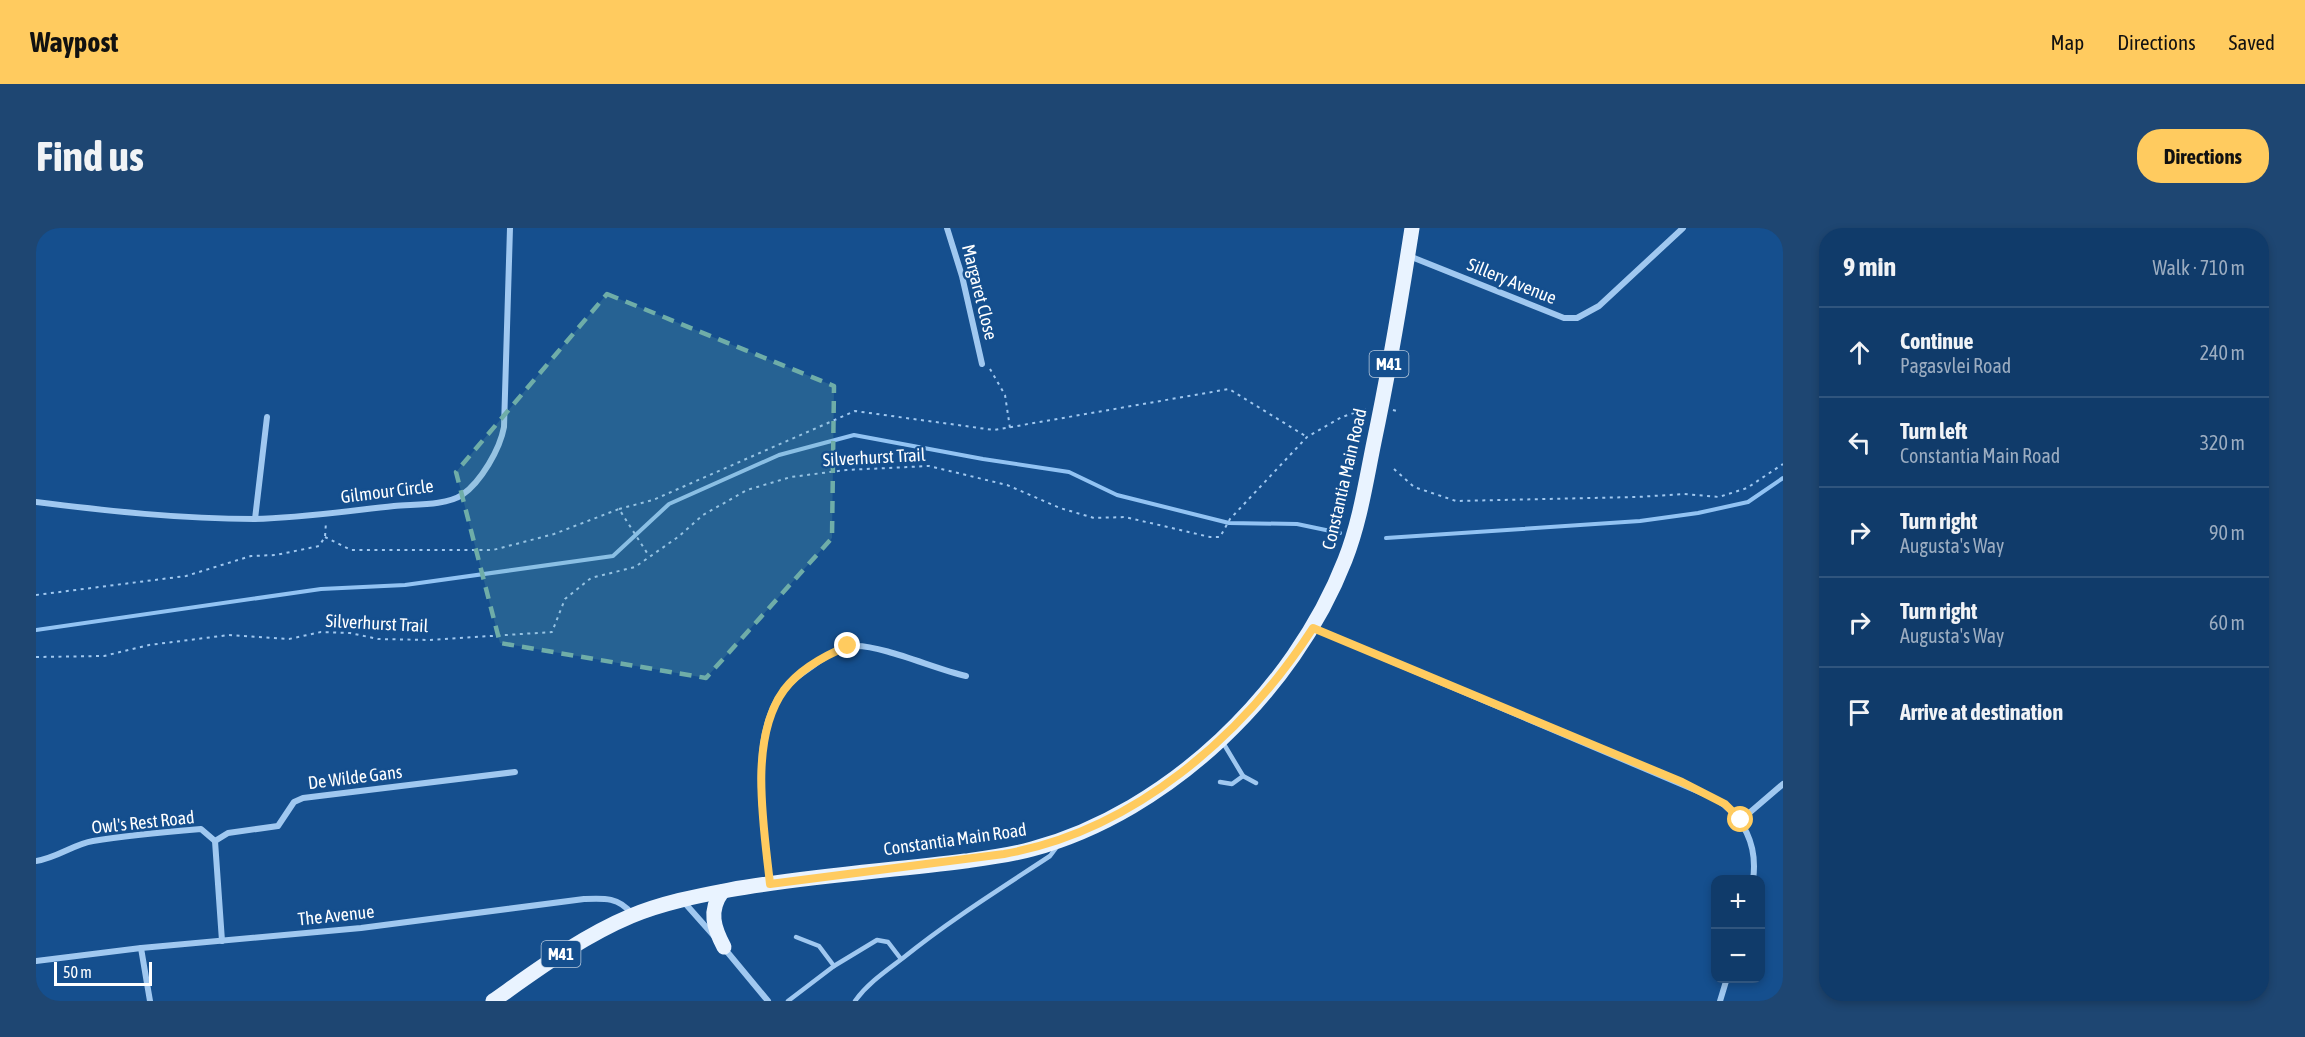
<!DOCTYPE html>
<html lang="en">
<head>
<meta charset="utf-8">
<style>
	:root { --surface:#103b6a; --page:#1e4672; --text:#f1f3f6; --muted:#9cadc1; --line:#30557e; --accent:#ffcb5f }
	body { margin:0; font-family:"Asap Condensed",sans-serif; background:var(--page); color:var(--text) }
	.controls { position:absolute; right:18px; bottom:18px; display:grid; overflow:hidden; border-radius:12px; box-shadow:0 3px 9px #0003 }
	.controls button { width:54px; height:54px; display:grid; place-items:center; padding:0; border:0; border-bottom:2px solid var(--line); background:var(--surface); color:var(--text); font:30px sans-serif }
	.scale { position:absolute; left:18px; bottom:15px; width:98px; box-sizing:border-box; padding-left:6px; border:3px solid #fff; border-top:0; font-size:16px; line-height:21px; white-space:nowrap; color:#fff; -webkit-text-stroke:4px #154f8e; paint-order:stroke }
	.stop { position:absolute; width:18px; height:18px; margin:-14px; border:4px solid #ffcb5f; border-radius:50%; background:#fff }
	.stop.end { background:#ffcb5f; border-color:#fff; box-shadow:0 2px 6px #0008 }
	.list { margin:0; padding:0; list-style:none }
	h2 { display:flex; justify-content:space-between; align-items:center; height:78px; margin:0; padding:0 24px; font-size:26px }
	h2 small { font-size:20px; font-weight:400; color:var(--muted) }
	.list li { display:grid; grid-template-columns:39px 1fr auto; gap:18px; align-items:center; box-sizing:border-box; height:90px; padding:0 24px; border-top:2px solid var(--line) }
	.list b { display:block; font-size:22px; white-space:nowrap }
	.list p { margin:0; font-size:20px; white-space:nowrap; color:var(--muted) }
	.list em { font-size:20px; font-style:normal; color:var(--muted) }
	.icon { flex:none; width:33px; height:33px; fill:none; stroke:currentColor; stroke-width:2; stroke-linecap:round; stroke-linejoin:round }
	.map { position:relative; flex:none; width:1747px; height:773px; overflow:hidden; border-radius:24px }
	header { display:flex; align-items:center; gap:36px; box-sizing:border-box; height:84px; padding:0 30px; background:var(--accent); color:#111 }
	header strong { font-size:28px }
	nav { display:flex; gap:33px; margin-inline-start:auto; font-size:21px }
	.intro { display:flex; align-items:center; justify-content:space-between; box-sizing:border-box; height:144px; padding:0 36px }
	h1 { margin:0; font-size:42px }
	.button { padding:15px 27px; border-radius:24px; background:var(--accent); color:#111; font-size:21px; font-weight:700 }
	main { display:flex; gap:36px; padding:0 36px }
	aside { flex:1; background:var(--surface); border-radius:24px; box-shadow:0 3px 9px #0003 }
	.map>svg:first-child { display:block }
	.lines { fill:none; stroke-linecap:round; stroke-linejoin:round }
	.stream { stroke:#92c3f3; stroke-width:4 }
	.path { stroke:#a0c8f0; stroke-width:2; stroke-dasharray:3 4.5; stroke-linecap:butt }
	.lane { stroke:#a0c8f0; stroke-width:4.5 }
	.street { stroke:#a0c8f0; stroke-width:6 }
	.primary { stroke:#e9f3ff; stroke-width:15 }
	.route { stroke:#ffcb5f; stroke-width:8 }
	.marked { fill:#6fada8; fill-opacity:0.2; stroke:#6fada8; stroke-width:4.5; stroke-dasharray:12 8; stroke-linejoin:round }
	.labels { text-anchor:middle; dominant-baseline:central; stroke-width:5; stroke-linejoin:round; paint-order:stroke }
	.shield { fill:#154f8e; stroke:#b9cadd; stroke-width:1.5 }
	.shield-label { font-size:16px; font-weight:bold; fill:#fff }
	.street-label { font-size:18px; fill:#fff; stroke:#154f8e }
</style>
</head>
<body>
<header>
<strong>Waypost</strong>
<nav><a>Map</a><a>Directions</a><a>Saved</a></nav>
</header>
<div class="intro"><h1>Find us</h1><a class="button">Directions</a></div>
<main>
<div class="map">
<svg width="1747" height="773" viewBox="0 0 1747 773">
	<rect width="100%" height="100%" fill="#154f8e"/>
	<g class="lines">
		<g class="stream">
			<path d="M1350,310L1604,293L1662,285L1712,274L1747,250"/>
			<path d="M0,402L285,361L369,357L577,328L633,276L743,227L818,207L947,231L1033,244L1081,267L1193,295L1261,296L1304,305"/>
		</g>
		<g class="path">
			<path d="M954,141L969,167L974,200"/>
			<path d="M1357,182L1364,184"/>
			<path d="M1358,241L1378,259L1420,273L1601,269L1648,266L1683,269L1711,260L1747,236"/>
			<path d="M583,281L617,272L819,183L958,202L1193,161L1271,209"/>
			<path d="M289,309L315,322H457L518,306L583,281L613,328"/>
			<path d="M0,367L150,348L215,328L240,327L283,318L289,309L290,294"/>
			<path d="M0,429L68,428L113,417L193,407L253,411L285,404L314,405L342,411L394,412L516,404L529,371L555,350L599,339L642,309L667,287L711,262L755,249L810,242L893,238L971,257L1024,280L1058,290L1089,289L1174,309H1184L1194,291L1271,209L1306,189L1330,181"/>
		</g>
		<g class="lane">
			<path d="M1186,513L1207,548L1220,555"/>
			<path d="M1184,554L1196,556L1207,548"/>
			<path d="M760,709L783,718L798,738"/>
			<path d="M752,773L798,738L841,712L852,714L865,731"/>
			<path d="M819,773C832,755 850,743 867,730C914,692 964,661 1014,628L1023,616"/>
		</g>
		<g class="street">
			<path d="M911,0L926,48L946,136"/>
			<path d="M1373,28L1528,90H1541L1563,78L1647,0"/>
			<path d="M0,274C72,283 145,291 218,291C265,290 312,283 358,278C378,276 409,278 426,267C445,254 464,221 468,199L474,0"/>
			<path d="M219,291L231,189"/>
			<path d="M1277,400L1678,570C1708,588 1722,617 1717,652"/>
			<path d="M1705,592L1747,556"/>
			<path d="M179,613L192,605L242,598L258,574L267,570L479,544"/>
			<path d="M179,613L186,713"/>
			<path d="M0,633C21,630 38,616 57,613C93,607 129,604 165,601L179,613"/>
			<path d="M734,655C728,601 713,519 742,470C751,456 762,448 775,439C787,430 804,418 820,418C848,418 899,441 930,448"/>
			<path d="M647,673L678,708"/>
			<path d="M105,720L114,773"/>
			<path d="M688,720L732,773"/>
			<path d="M0,733L105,720L325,700L548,671C568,670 583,669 596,686"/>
			<path d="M1684,773L1691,750"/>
		</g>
		<g class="primary">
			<path d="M686,664C672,683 678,700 688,719"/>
			<path d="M457,773C501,742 545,709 595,688C626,675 661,668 693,662C771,648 851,643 929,633C951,630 975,627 996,621C1133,584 1258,463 1309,332C1324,294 1330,253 1338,214C1353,143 1365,71 1376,0"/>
		</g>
	</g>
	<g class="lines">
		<path class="route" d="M812,418C790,427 763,442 748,462C712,511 728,599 734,656L968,626C1098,603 1207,508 1277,400L1646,554L1689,576L1705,592"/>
	</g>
	<path class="marked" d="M571,66L798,158L796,310L670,450L464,415L420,244Z"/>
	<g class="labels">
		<g class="shield">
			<rect x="1333.5" y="123" width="39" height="26" rx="4.5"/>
			<rect x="505.5" y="713" width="39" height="26" rx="4.5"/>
		</g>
		<g class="shield-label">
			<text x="1353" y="136">M41</text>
			<text x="525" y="726">M41</text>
		</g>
		<g class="street-label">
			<text transform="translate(1476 53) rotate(22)">Sillery Avenue</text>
			<text transform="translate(944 64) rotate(76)">Margaret Close</text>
			<text transform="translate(838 229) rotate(-3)">Silverhurst Trail</text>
			<text transform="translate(1308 251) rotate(-77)">Constantia Main Road</text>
			<text transform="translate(351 263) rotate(-7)">Gilmour Circle</text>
			<text transform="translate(341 395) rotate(3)">Silverhurst Trail</text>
			<text transform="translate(319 549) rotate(-7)">De Wilde Gans</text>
			<text transform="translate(107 594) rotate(-6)">Owl's Rest Road</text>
			<text transform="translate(919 611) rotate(-8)">Constantia Main Road</text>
			<text transform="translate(300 687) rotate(-6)">The Avenue</text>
		</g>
	</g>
</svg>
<div class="controls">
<button>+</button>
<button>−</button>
</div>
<div class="scale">50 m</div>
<div class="stop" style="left:1705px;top:592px"></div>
<div class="stop end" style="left:812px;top:418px"></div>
</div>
<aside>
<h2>9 min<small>Walk · 710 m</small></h2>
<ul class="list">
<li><svg class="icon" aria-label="ahead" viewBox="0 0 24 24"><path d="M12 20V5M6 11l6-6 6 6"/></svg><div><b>Continue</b><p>Pagasvlei Road</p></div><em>240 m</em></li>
<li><svg class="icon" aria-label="left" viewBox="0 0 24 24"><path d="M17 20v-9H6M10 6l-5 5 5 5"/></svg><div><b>Turn left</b><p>Constantia Main Road</p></div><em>320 m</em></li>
<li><svg class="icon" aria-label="right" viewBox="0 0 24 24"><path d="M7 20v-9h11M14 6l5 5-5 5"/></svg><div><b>Turn right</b><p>Augusta's Way</p></div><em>90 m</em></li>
<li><svg class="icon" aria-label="right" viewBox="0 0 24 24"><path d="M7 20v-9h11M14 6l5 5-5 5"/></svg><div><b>Turn right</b><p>Augusta's Way</p></div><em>60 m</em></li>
<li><svg class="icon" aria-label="arrive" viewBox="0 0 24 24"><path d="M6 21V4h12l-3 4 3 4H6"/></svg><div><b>Arrive at destination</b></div></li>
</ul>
</aside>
</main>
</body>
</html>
